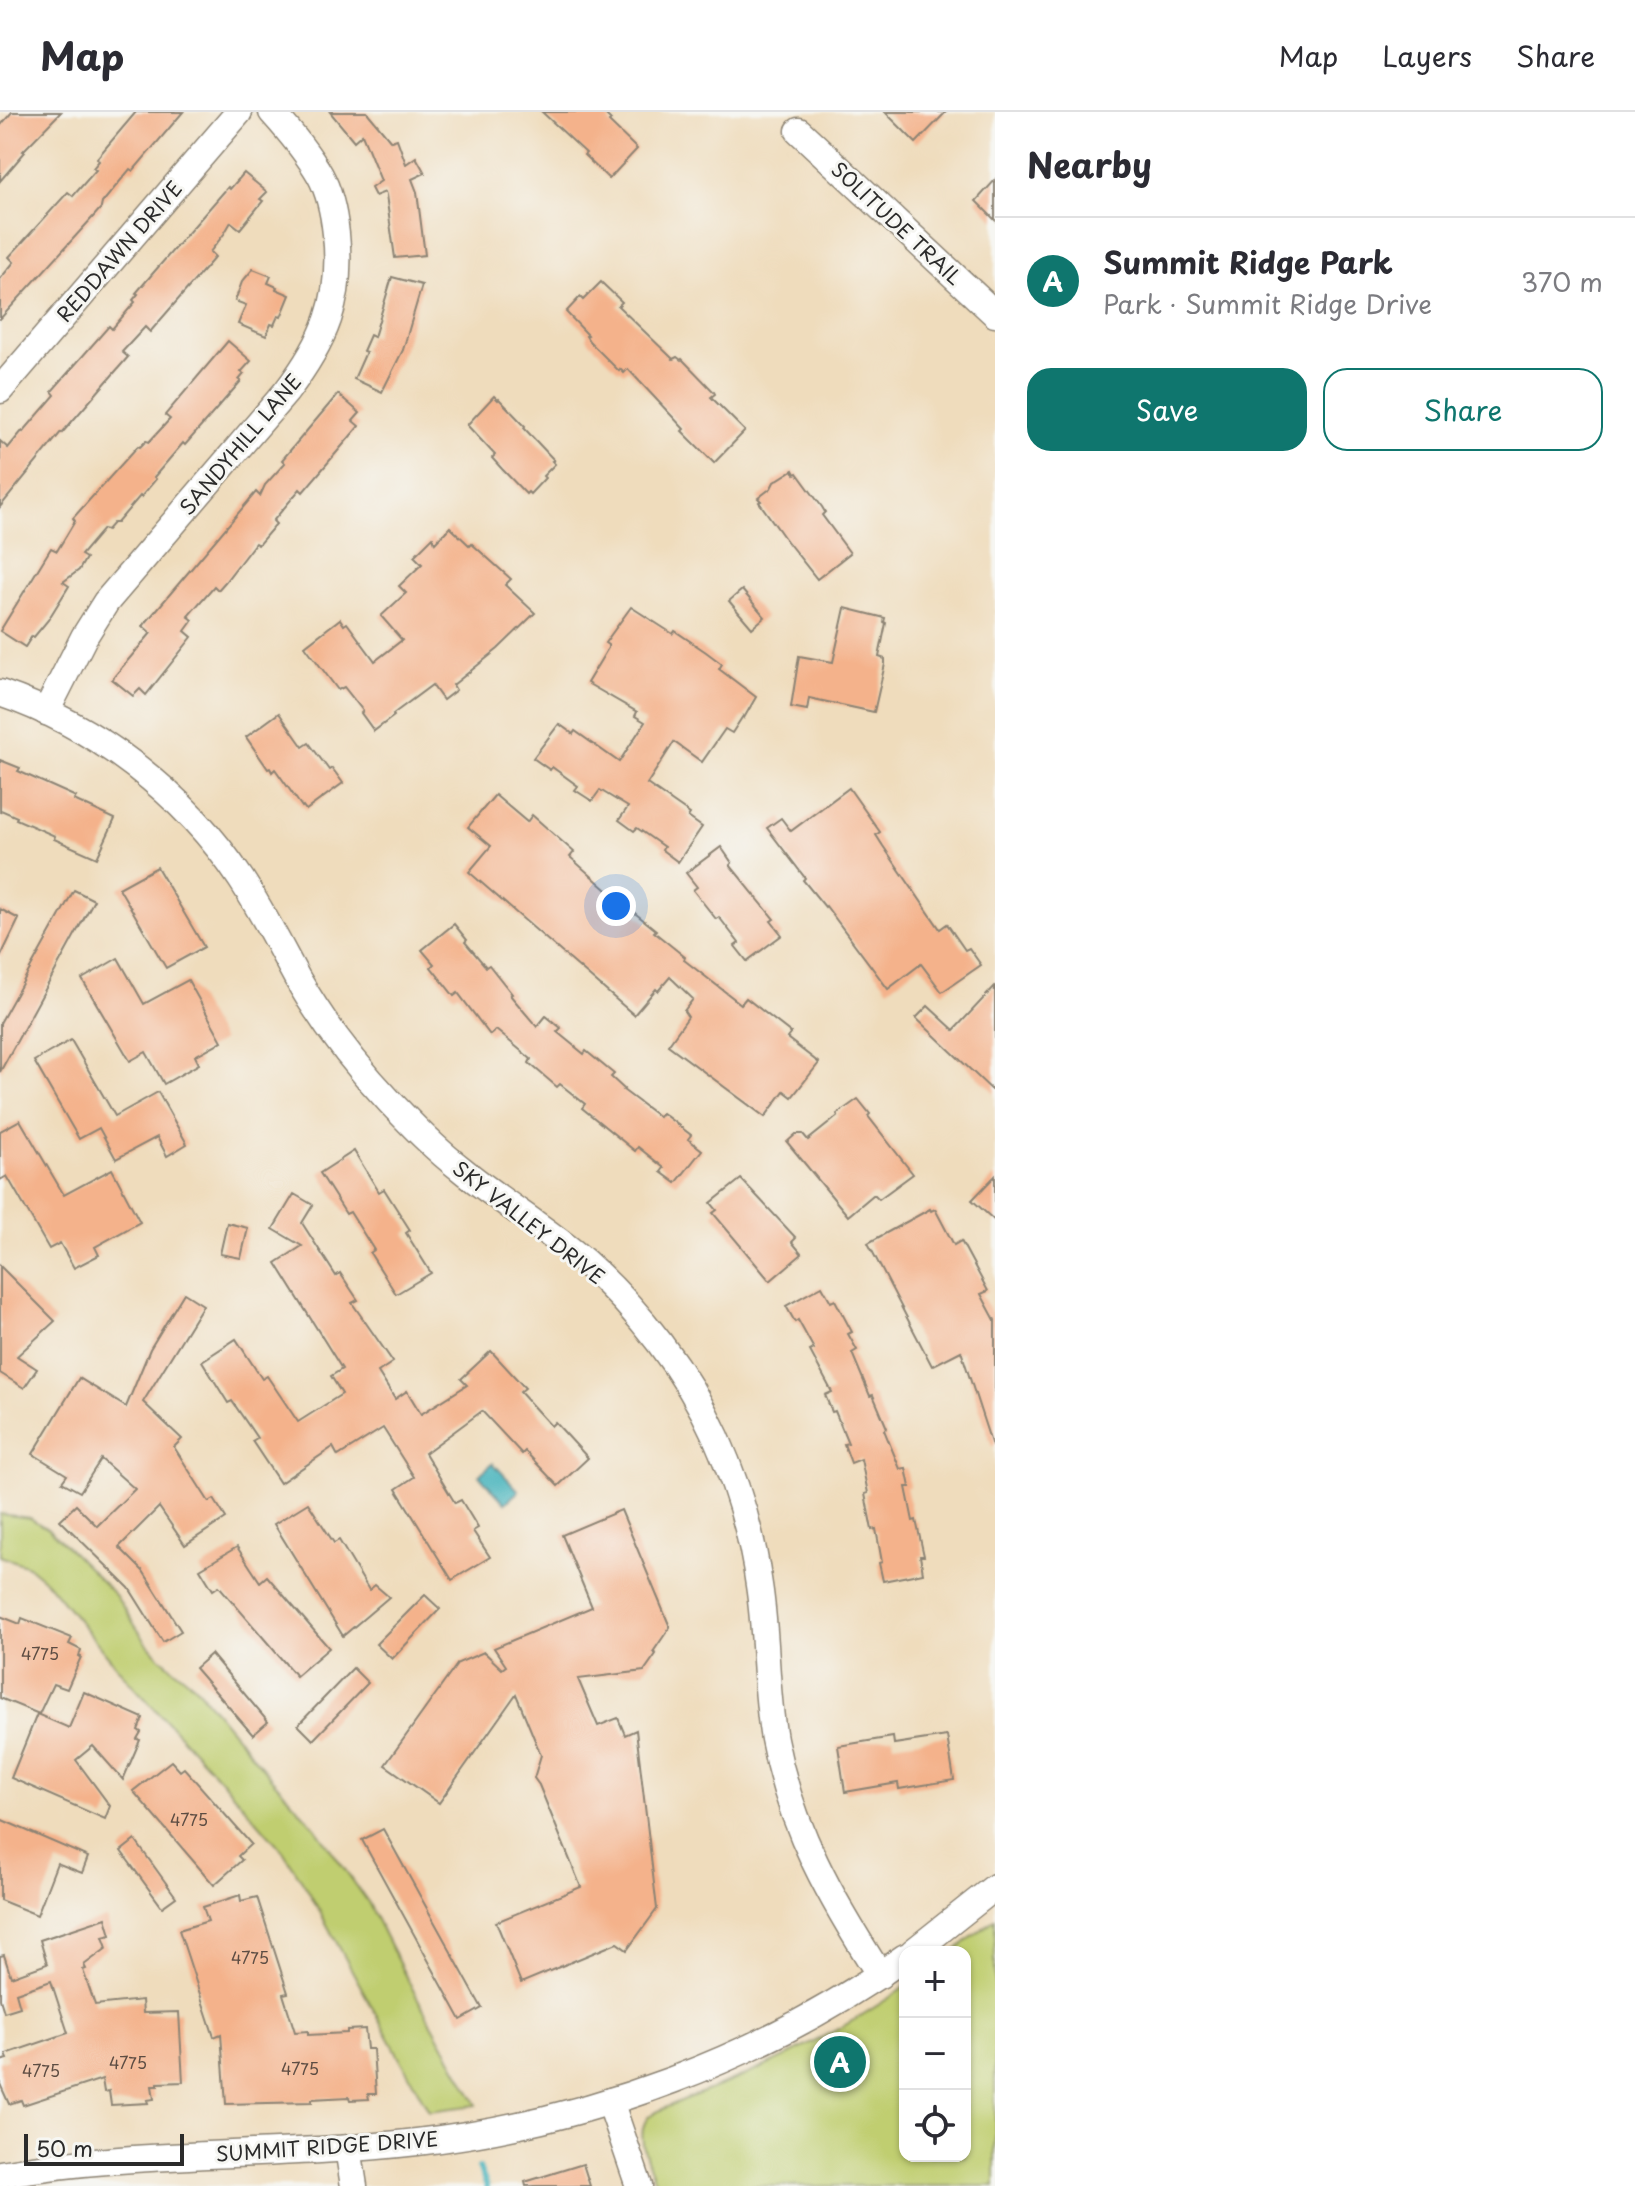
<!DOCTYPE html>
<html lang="en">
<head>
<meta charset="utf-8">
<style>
	:root { --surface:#fff; --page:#f2f2f3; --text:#2b2b33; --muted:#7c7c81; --line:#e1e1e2; --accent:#0f766e }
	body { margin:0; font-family:"Playpen Sans",sans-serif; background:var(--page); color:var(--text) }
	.controls { position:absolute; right:24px; bottom:24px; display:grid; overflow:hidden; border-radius:16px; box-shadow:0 2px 6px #0004 }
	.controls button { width:72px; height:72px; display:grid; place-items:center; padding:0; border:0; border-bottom:2px solid var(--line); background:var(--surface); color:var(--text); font:40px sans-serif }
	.scale { position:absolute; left:24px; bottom:20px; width:160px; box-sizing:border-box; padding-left:8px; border:4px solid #2b2b2b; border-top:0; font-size:22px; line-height:28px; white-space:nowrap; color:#2b2b2b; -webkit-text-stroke:6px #f6f6f2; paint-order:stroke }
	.you { position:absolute; left:616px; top:794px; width:28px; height:28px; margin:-20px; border:6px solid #fff; border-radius:50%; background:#1a73e8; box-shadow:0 0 0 12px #1a73e833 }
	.badge { display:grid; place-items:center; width:52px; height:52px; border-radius:50%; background:var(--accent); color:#fff; font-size:26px; font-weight:700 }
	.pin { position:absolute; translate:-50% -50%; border:4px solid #fff; box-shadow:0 2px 8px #0006 }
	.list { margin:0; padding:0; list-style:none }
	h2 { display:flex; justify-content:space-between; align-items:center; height:104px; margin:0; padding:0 32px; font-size:34px }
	h2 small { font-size:26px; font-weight:400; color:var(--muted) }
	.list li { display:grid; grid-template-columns:52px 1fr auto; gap:24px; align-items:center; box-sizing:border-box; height:128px; padding:0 32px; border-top:2px solid var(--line) }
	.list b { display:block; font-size:30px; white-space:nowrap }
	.list p { margin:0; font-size:26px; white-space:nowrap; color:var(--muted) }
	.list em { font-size:26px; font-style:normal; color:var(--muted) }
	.actions { display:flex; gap:16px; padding:24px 32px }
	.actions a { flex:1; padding:18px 0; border:2px solid var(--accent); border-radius:24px; text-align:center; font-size:28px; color:var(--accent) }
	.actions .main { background:var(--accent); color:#fff }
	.icon { flex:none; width:44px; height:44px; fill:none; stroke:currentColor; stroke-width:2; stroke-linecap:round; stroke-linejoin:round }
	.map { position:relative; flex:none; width:995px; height:2074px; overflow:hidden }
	header { display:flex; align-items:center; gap:48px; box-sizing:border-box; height:112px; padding:0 40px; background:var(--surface); border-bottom:2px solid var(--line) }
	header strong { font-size:38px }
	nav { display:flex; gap:44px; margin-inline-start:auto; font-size:28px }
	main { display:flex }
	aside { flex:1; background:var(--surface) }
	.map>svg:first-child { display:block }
	.green { fill:#c0ce6f; stroke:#767c4d; stroke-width:2 }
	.water { fill:#40b1ba; stroke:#366e72; stroke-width:2 }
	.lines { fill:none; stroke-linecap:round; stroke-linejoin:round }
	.stream { stroke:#40b1ba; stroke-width:6 }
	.building { fill:#f4b28b }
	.minor-casing { stroke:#8d8474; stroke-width:29 }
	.minor { stroke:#fff; stroke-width:26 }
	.labels { text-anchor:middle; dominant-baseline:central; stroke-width:6; stroke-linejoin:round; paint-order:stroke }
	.number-label { font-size:16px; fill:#5d4d43 }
	.street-label { font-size:20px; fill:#2b2b2b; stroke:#f6f6f2 }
</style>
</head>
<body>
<header>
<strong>Map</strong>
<nav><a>Map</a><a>Layers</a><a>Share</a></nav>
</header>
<main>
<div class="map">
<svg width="995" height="2074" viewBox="0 0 995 2074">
	<rect width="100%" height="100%" fill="#f6f6f2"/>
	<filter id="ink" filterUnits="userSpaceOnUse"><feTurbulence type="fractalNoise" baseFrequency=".0125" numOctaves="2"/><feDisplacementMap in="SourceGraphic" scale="16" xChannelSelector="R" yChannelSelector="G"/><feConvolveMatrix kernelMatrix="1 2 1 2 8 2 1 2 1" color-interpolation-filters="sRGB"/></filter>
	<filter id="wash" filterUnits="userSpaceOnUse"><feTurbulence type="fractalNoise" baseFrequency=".006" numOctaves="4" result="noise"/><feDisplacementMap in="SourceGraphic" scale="32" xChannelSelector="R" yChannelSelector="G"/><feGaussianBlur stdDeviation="1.8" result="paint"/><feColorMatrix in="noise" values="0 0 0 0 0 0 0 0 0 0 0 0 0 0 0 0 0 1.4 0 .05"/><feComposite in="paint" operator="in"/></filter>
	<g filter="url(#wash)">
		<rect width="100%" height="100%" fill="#efdcbc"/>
		<g class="green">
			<path d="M0,1402L30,1406L49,1418L60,1428L115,1483L146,1530L159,1545L194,1573L271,1666L314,1714L368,1790L407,1867L477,1993L429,1999L309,1780L283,1739L221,1668L127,1567L46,1469L28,1454L0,1444Z"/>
			<path d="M995,1807V2074H657C650,2054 633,2022 649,2004C679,1987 720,1975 753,1960C806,1936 858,1908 905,1875V2044H965V1840H953Z"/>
		</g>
		<path class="water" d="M493,1351L519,1379L505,1391L479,1363Z"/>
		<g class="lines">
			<path class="stream" d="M479,2056L487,2074"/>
		</g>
		<g id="blocks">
			<g class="building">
				<path d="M12,0H61L23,39L25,40L0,69V14Z"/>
				<path d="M136,0H183L133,59L130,57L102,91L101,96L93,105L0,207V167L14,150L9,145L68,80L73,84L96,58L93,56L99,49L97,46Z"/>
				<path d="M330,0H367L391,29L397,27L406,52L416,45L425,61L412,67L417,80L425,143L395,146L386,83L385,80L375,84L371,76L381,69L362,22L354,29Z"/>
				<path d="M542,0H603L611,8L609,10L637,37L609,67L584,43L586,41Z"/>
				<path d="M885,0H946L916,31Z"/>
				<path d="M244,61L267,80L260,87L263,89L240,117L231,110L224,122L210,140L215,145L150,220L145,215L122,240L128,245L62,321L61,320L0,395V329L8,336L22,319L23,320L55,283L52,279L109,214L112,217L135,190L133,188L138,182L136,181L154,160L228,75L230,77Z"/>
				<path d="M995,68V108L976,89Z"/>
				<path d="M253,157L271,164L268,171L277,175L276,177L290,183L281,205L278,204L274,213L271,212L266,224L238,212L246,193L235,189L242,170Z"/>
				<path d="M392,165L422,173L403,238L382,280L354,267L366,240L363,239L370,223L374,225Z"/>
				<path d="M601,170L622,190L618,194L673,247L677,245L681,248L682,247L714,280L715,282L711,285L745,319L714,351L682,319L684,317L628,257L624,261L620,257L619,259L589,229L586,224L588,223L566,200L580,185L583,188Z"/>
				<path d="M228,229L251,249L241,260L244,262L239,268L241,269L185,333L183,331L154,365L156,367L141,385L140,384L117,411H113L107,418L103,417L81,443L86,446L79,458L63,470L69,474L48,508L34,525L32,524L25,535L0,519L51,436L57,439L75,409L73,406L138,334L140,335L146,329L149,330L170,307L165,303Z"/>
				<path d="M338,282L360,301L353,309L359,314L303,380L300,377L273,409L276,412L258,433L255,431L225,470L218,478L214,474L188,504L193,508L185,519L192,525L146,583L140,577L133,584L112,567L151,521L143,514L256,380L260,384L265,373L285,351L282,348Z"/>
				<path d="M494,284L498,288L499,287L522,311L525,314L524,316L554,348L552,349L555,352L543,364L545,366L530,382L528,380L526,382L502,357L492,346L495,343L467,313Z"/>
				<path d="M793,358L795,362L797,361L822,395L825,400L822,403L850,441L817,467L786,428L759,390L761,389L758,386L771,376L774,370Z"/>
				<path d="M450,415L470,434L472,432L511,467L505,473L535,501L498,537L453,573L456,578L443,588L432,573L393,602L394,604L374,619L361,601L363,599L344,575L338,578L305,534L340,507L344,513L347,511L375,549L402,528L381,504L406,481L399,474L422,452L414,444L433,425L435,431Z"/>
				<path d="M742,478L765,505L752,516L729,489Z"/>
				<path d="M631,495L673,522L675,519L706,540L722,552L719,557L756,585L744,606L743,604L732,621L725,617L702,650L674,630L647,672L690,702L688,705L702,715L678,750L662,738L664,735L637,716L634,719L619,708L628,695L600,678L592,689L575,678L578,674L552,655L550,658L533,646L559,612L573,622L575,619L619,650L645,610L635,604L637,600L587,571L608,536V533L605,531Z"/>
				<path d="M845,496L885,506L884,510L886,511L879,545L885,547V552L874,600L809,586L807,598L791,595L799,544L833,550Z"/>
				<path d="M279,601L303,635L309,631L329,658L332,656L343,671L306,698L303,694L302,695L275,657L272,660L270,656L268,657L246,625Z"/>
				<path d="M0,648L20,656L18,659L76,685L74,688L115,707L97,746L54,727L55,724L16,707L17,705L1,698L0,701Z"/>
				<path d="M849,676L880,720L876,723L883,734L940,817L947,812L965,838L969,836L981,853L942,880L921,852L888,877L826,794L825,795L803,768L805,766L767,716L781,706L791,719Z"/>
				<path d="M495,683L527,710L532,703L574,740L570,745L616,786L656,818L654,820L685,845L684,848L741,892L746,886L791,921L787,926L819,951L792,985L784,979L765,1005L668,933L688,905L684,899L693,887L670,865L658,879L656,877L634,903L469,760L491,734L468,715Z"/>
				<path d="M721,735L732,751L730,753L774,807L771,809L782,823L747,849L735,834L739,831L719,805L716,807L693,778L697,775L686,761Z"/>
				<path d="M157,755L204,835L166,856L119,776Z"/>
				<path d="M74,778L94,788L0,960V911Z"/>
				<path d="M0,797L19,807L0,846Z"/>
				<path d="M454,812L467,828L465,830L486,855L489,853L512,882L510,883L537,915L546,904L561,916L557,920L584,942L586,939L614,962L611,965L624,977L623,978L659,1005L662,1001L691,1023L688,1027L702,1038L676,1071L661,1060L664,1056L638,1035L635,1039L582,996L585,992L560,972L557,975L529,951L531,947L496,918L490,923L458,881L454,884L431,855L434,852L422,838Z"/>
				<path d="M118,846L144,892L188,868L222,929L195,944L199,952L164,972L146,940L130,949L82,867Z"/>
				<path d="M995,874V981L916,906L928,894L954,918Z"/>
				<path d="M71,928L115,1004L158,980L187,1032L167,1044L157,1025L116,1047L99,1016L79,1027L34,949Z"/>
				<path d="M858,987L870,1002L868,1004L913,1062L879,1087L875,1083H873L848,1104L787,1030L796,1022H803L808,1028L838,1004L837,1002Z"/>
				<path d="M20,1008L64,1083L112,1057L140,1110L95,1135L99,1143L74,1156L60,1131L49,1137L7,1064L0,1068V1019Z"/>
				<path d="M354,1039L379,1080L384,1077L410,1118L406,1121L431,1161L396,1182L370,1141L374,1138L350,1100L346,1102L320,1061Z"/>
				<path d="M995,1064V1109L972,1088Z"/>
				<path d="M741,1067L796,1126L792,1130L802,1142L770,1169L713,1101L717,1098L711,1091Z"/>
				<path d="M294,1082L313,1093L302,1111L336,1164L340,1161L358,1188L352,1191L393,1250L378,1260L395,1287L407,1279L421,1302L467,1273L461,1267L491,1239L525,1276L520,1280L551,1314L555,1310L588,1346L558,1374L525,1339L522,1342L482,1299L425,1341L455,1391L461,1388L478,1416L473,1419L490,1445L452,1468L396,1377L414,1365L383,1316L338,1344L333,1335L280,1371L252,1329L257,1326L232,1289L228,1291L202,1249L236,1227L262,1267L267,1264L298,1310L342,1282L331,1264L342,1257L276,1151L302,1134L273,1117Z"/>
				<path d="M930,1097L931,1099L935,1097L954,1133L961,1129L988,1179L981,1182L995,1208V1333L992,1334L961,1239L932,1254L868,1131Z"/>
				<path d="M227,1111L248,1116L241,1146L220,1142Z"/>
				<path d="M0,1154L55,1209L17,1244L37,1257L24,1276L0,1261Z"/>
				<path d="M822,1174L831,1190L835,1188L852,1220L848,1222L857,1238L852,1241L870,1284L873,1283L887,1316L884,1318L900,1357L906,1356L910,1375H906L913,1409L916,1408L924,1444H920L923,1461L883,1469L879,1451L882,1450L876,1417L872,1418L865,1382L868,1381L861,1347L851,1351L844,1332L848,1331L835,1299L832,1300L825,1283L832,1280L810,1239L814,1237L798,1208L795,1210L786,1194Z"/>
				<path d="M184,1181L203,1193L143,1290L182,1327L174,1335L209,1390L214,1387L226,1406L185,1433L159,1395L119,1435L143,1459L181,1519L163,1530L129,1476L60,1408L76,1393L97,1414L135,1377L101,1347L80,1380L62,1370L67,1363L33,1342L79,1266L126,1295L150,1237Z"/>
				<path d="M308,1391L334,1431L339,1428L369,1478L375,1473L389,1485L343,1524L274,1412Z"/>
				<path d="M621,1398L670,1515L653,1540L656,1542L644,1559L578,1567L598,1614L618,1606L625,1623L636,1618L657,1797L627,1838L617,1831L521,1871L496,1810L581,1775L539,1673L534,1666L541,1643L516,1582L439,1691L385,1653L458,1551L484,1540L502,1557L506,1554L494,1536L592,1495L562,1423Z"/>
				<path d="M237,1435L260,1470L267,1464L329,1536L296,1564L219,1474L213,1478L200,1457Z"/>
				<path d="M425,1483L440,1497L392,1547L376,1532Z"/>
				<path d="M0,1504L20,1512L22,1506L72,1526L69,1532L81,1538L79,1544L81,1545L67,1577L53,1572L39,1602L0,1586Z"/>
				<path d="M211,1542L268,1610L253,1623L195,1556Z"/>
				<path d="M353,1556L368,1571L313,1628L298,1613Z"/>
				<path d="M84,1580L143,1606L138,1618L141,1620L137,1627L140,1628L123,1668L93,1634L76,1648L110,1694L105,1707L11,1666L37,1602L69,1616Z"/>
				<path d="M947,1624L954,1668L899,1677L898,1671L845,1680L838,1634L893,1625L894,1632Z"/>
				<path d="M171,1649L180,1659L184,1656L251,1732L238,1744L242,1748L214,1773L133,1679Z"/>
				<path d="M0,1707L88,1745L82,1761L57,1751L37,1803L0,1788Z"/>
				<path d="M383,1717L482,1896L461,1908L362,1728Z"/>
				<path d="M135,1728L176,1785L162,1795L121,1739Z"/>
				<path d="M240,1783L241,1789L257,1785L288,1881L283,1882L295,1920L308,1919V1923L347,1921V1918L365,1917L367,1937H373L376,1982H368L369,1987L350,1988L349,1985L312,1987V1990L226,1992L221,1922L214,1925L179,1818L208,1809L203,1795Z"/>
				<path d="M106,1806L111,1823L103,1825L107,1836L84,1853L86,1857L83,1858L95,1893L142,1888L143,1901L179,1900L183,1970L158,1971V1974H152L154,1987L147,1988L148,1991L111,1993L109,1979L104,1980L102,1967L23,1993L21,1988L9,1992L0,1972V1949L8,1947L6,1942L68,1921L51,1869L16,1881L20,1895L4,1900L0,1887V1844L4,1843L11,1865L47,1852L40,1828Z"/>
				<path d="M583,2052L590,2074H526L525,2070Z"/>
			</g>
		</g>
	</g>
	<g filter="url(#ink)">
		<use href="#blocks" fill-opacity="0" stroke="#8d8474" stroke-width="2"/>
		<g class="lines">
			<g class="minor-casing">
				<g id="minor">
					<path d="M799,19L995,202"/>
					<path d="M0,278L239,0"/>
					<path d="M0,581C97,614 185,682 241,767C262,799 279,833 297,866C323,911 355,953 390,990C412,1013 435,1037 461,1057C501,1090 546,1116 585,1150C639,1198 686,1259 716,1325C737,1372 752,1422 759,1473C767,1524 765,1576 774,1627C791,1717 831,1787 880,1863"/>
					<path d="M46,600L84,525L106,490L286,280C325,229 343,188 336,122C334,103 330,81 320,63C307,40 290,20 272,0"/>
					<path d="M913,1840L995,1775"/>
					<path d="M610,1989L639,2074"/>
					<path d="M348,2036L354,2074"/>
					<path d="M0,2062C139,2038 278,2046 417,2030C590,2010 763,1946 905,1845"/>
				</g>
			</g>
			<use href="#minor" class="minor"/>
		</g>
	</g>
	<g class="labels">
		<g class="number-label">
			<text x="40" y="1541">4775</text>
			<text x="189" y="1707">4775</text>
			<text x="250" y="1845">4775</text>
			<text x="128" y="1950">4775</text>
			<text x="300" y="1956">4775</text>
			<text x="41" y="1958">4775</text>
		</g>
		<g class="street-label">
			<text transform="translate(897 111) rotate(43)">SOLITUDE TRAIL</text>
			<text transform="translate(119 139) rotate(-49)">REDDAWN DRIVE</text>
			<text transform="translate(240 332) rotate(-50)">SANDYHILL LANE</text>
			<text transform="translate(529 1110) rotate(38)">SKY VALLEY DRIVE</text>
			<text transform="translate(327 2034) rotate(-4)">SUMMIT RIDGE DRIVE</text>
		</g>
	</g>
</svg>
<div class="controls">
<button>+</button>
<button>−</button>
<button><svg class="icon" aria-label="locate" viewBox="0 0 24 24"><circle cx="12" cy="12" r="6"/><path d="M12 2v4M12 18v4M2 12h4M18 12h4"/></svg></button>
</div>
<div class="scale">50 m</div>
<div class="you"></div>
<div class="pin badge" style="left:840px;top:1950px">A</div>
</div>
<aside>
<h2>Nearby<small></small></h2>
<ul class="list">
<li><span class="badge">A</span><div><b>Summit Ridge Park</b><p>Park · Summit Ridge Drive</p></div><em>370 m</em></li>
</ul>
<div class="actions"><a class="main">Save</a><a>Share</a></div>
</aside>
</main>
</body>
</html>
